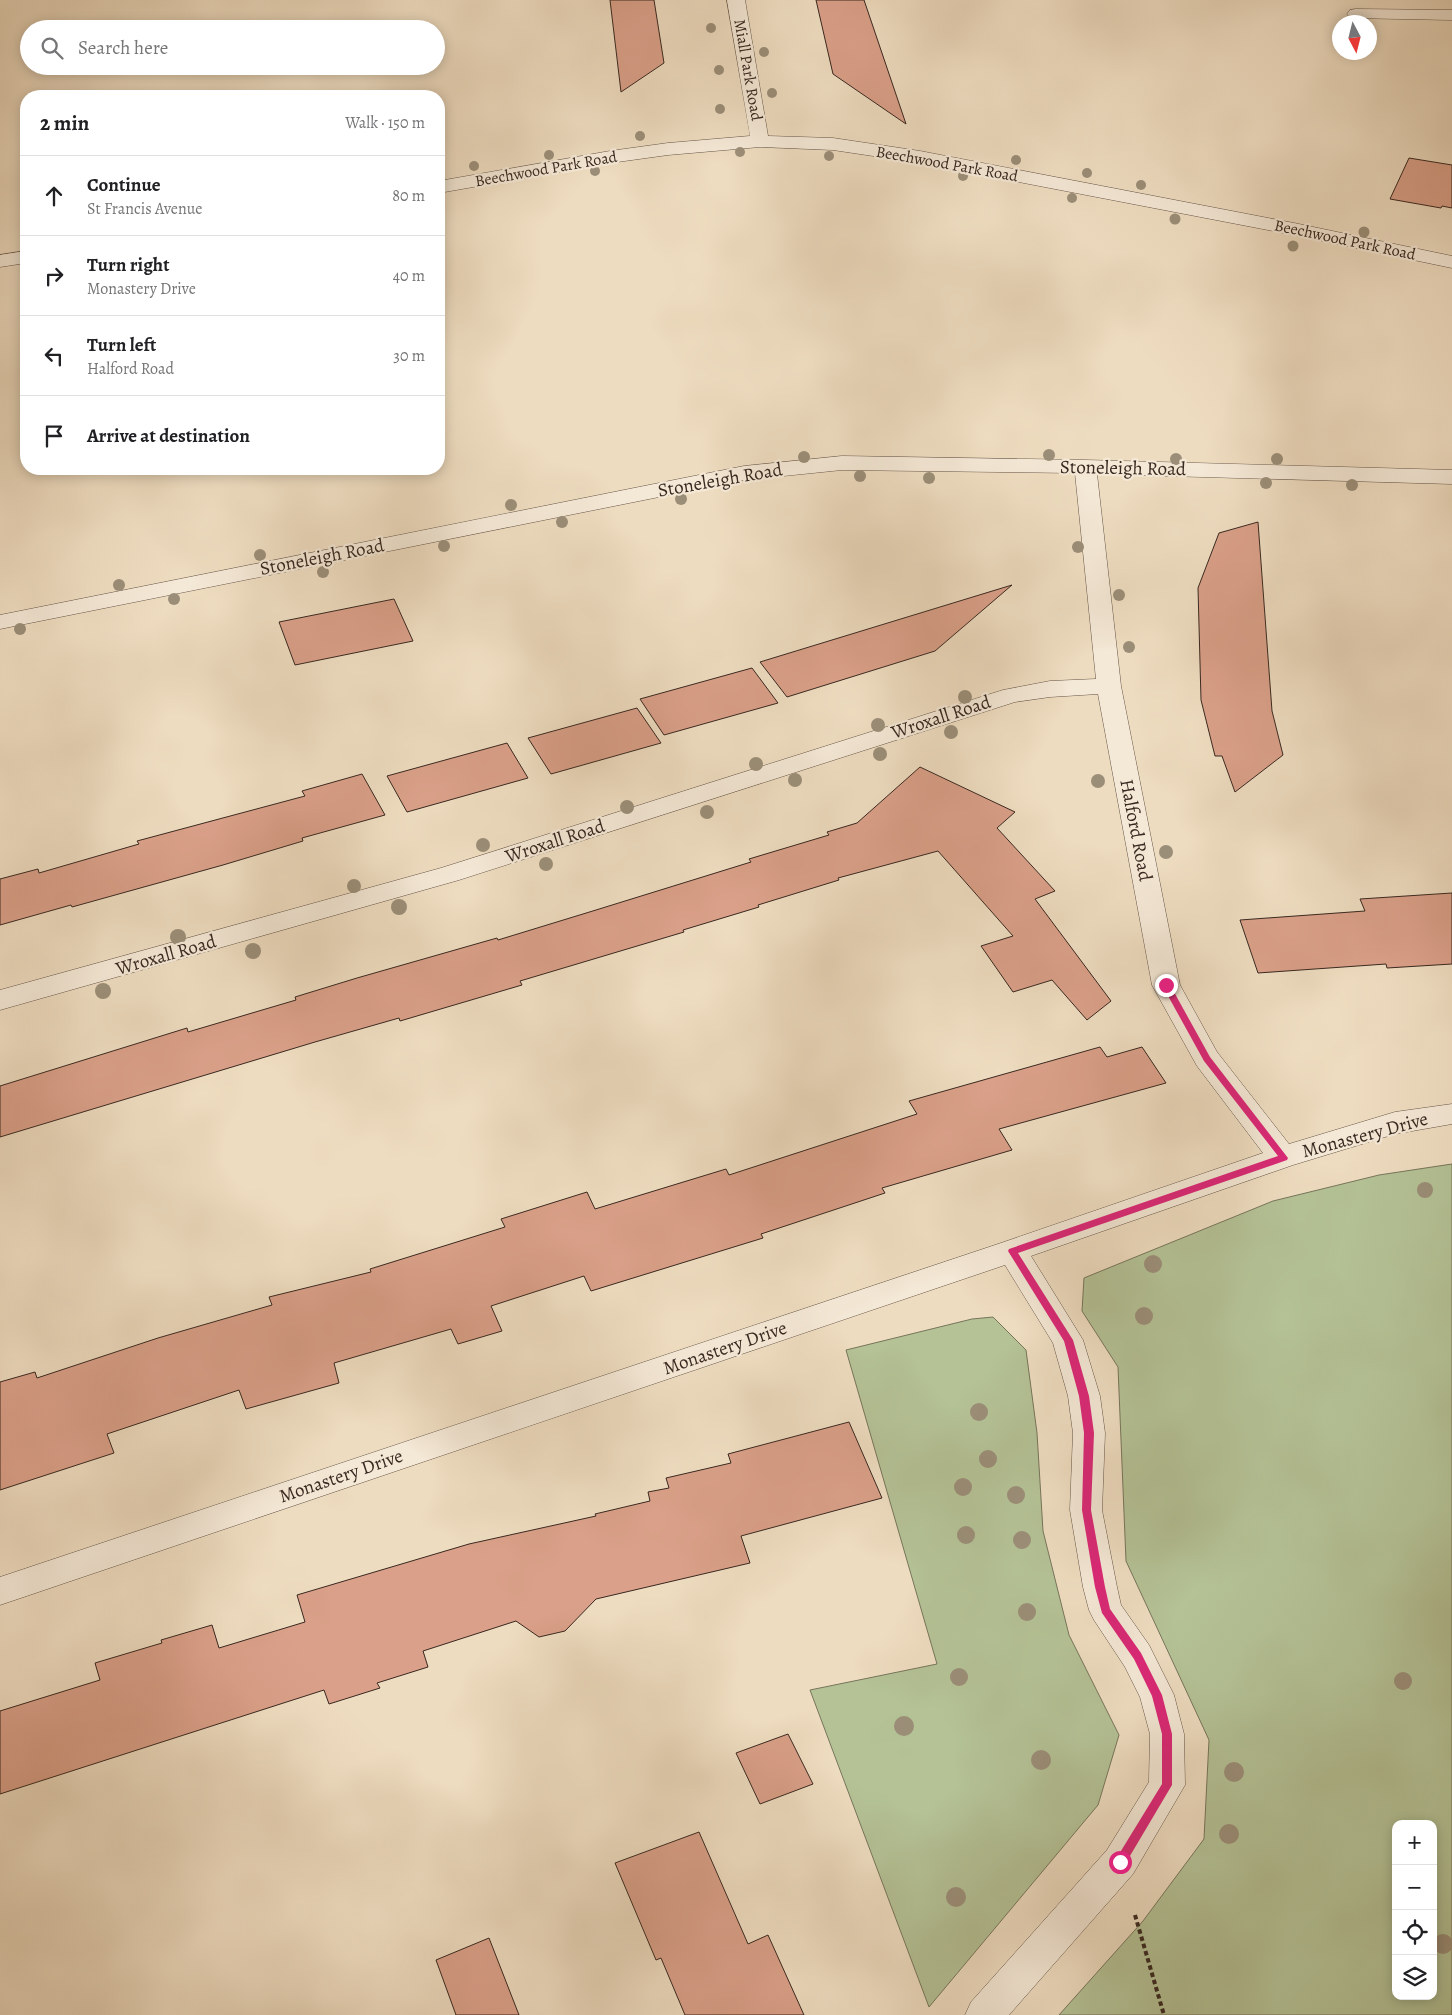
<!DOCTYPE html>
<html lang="en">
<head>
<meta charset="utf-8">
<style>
	:root { --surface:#fff; --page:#f6f6f6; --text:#202124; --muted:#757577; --line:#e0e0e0 }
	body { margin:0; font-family:Alegreya,serif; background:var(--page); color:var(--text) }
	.controls { position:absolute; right:15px; bottom:15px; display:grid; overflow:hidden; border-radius:10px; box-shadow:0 2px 12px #0003 }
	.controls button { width:45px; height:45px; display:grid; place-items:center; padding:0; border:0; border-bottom:1px solid var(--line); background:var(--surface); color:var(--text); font:25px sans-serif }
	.compass { position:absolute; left:1332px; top:15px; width:45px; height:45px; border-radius:50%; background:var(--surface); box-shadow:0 2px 12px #0003; rotate:173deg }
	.stop { position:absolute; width:15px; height:15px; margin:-11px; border:4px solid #db2777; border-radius:50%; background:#fff }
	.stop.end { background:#db2777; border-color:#fff; box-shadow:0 1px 5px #0008 }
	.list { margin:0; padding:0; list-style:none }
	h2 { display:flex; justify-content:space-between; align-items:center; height:65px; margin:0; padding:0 20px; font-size:21px }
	h2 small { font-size:16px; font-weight:400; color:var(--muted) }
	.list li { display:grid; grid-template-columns:32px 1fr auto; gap:15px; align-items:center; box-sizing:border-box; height:80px; padding:0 20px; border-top:1px solid var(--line) }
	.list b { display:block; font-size:19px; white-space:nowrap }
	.list p { margin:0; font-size:16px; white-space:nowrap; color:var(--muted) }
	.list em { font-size:16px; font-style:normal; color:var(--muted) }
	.icon { flex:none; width:28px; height:28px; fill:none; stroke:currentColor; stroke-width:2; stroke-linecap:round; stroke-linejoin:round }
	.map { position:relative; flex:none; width:1452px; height:2015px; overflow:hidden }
	.search { position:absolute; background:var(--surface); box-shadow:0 2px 12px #0003; left:20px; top:20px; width:425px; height:55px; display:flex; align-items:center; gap:12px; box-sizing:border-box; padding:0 18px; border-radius:28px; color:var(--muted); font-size:19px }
	.panel { position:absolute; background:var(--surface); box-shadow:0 2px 12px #0003; left:20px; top:90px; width:425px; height:385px; border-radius:20px }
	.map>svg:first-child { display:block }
	.green { fill:#b4c296; stroke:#76755b; fill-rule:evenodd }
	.building { fill:#daa089; stroke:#382820 }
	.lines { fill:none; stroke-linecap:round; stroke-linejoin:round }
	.street-casing { stroke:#665548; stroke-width:1 }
	.path { stroke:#382820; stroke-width:4; stroke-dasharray:4.5 3; stroke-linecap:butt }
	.street { fill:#f4e8d6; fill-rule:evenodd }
	.tree { fill:#9b8e78 }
	.route { fill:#db2777 }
	.labels { text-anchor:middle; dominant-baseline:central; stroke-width:4.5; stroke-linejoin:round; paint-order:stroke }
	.far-street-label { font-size:16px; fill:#382820; stroke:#f4e8d6 }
	.street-label { font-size:19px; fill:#382820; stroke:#f4e8d6 }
</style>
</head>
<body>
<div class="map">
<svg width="1452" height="2015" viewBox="0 0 1452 2015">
	<rect width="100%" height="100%" fill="#eedcc0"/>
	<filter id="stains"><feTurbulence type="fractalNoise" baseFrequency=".004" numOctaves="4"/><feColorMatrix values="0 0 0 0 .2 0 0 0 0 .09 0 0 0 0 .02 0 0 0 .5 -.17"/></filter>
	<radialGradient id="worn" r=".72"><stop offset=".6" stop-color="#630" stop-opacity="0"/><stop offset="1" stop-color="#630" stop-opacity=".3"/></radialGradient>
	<g class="green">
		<path d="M1452,1164V2015H1059L1143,1921L1204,1839L1209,1740L1126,1561L1118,1367L1082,1311L1084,1278L1273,1201L1379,1175ZM1396,1824H1433V1996H1396Z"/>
		<path d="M993,1317L1026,1350L1037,1433L1043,1531L1069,1635L1119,1735L1098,1805L929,2007L810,1690L937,1664L846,1350L972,1319Z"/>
	</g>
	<g class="building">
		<path d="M610,0H654L664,63L621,92Z"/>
		<path d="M816,0H864L906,124L833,74Z"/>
		<path d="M1409,158L1452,165V208L1442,206L1441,208L1390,199Z"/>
		<path d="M1258,522L1272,711L1283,755L1235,792L1222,756H1215L1201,700L1198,588L1219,533Z"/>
		<path d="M1012,585L935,651L787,697L760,662Z"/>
		<path d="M394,599L413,641L295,665L279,622Z"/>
		<path d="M752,668L778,703L664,735L640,699Z"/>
		<path d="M637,708L661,743L551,774L528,738Z"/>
		<path d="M507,743L528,778L407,812L387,776Z"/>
		<path d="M920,767L1015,812L997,828L1055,891L1035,899L1111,1001L1087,1020L1052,980L1013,992L981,946L1013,936L938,851L838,878L839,880L758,905L759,907L683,930L684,932L520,981L522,985L400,1021L399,1018L315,1042L0,1137V1086L187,1028L188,1032L296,1000L295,997L357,978L497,938L498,940L596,910L751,862L749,859L829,835L827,832L857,823Z"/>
		<path d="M362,774L385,815L302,838L303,841L223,865L72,907L71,905L0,925V879L38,869L39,873L139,844L137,841L305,796L302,791Z"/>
		<path d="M1452,893V964L1387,968L1386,964L1258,973L1240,920L1365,911L1360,899Z"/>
		<path d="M1100,1047L1107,1057L1142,1047L1166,1083L999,1129L1012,1150L882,1188L885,1193L761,1234L763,1238L591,1291L584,1276L491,1306L502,1331L458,1344L451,1329L334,1363L339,1383L246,1409L239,1390L107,1434L114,1453L0,1490V1382L35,1372L37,1378L158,1338L272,1305L269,1297L371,1272L370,1269L505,1227L501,1219L587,1192L595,1209L726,1169L729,1175L917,1114L909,1101Z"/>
		<path d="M849,1422L882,1498L741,1536L750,1563L596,1599L565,1631L539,1637L516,1621L423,1651L428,1667L377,1683L380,1688L329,1704L324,1690L0,1794V1711L100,1680L95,1663L162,1643L161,1640L212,1625L219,1648L305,1622L297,1595L469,1544L596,1516L595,1514L650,1501L648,1492L669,1488L666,1478L731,1463L728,1454Z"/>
		<path d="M788,1734L813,1784L760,1804L736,1753Z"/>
		<path d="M699,1832L748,1944L768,1935L804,2015H685L661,1958L656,1960L615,1863Z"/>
		<path d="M489,1938L519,2015H456L436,1960Z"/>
	</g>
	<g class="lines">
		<g class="street-casing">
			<g id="street">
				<path d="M727,0H745L768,136L833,138L920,151L1294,223L1452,256V268L1294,235L920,163L833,150L760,147L668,155L610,163L439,193V181L610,151L668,143L750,136Z"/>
				<path d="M1356,9L1452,10V20L1350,18L1347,14L1350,10Z"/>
				<path d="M26,251V263L0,267V255Z"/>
				<path d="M842,456L1085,460L1452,470V484L1097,474L1121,686L1180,985L1217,1052L1289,1144L1395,1112L1452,1104V1124L1395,1134L1293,1165L1031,1256L1083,1340L1100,1396L1105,1433L1102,1510L1117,1587L1121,1605L1149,1645L1174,1695L1184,1734L1185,1785L1133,1874L1009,2015H965L971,2002L1107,1850L1149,1782L1150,1734L1140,1697L1125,1667L1094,1620L1089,1610L1083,1587L1070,1510L1073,1433L1068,1396L1053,1343L1005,1265L0,1605V1577L1001,1243L1263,1153L1197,1066L1152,985L1098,694L1050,697L1015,702L459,880L0,1010V990L441,868L1003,690L1050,681L1096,679L1075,473L842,470L744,480L0,629V615L744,466Z"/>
			</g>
		</g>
		<path class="path" d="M1135,1915L1164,2015"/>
		<use href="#street" class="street"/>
	</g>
	<g class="tree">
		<circle cx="711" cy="28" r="5"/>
		<circle cx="764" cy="52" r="5"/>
		<circle cx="719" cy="70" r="5"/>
		<circle cx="772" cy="93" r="5"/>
		<circle cx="720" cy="109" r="5"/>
		<circle cx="640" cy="136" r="5"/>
		<circle cx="740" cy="152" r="5"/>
		<circle cx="549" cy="155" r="5"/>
		<circle cx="829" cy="156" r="5"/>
		<circle cx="1016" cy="160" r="5"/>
		<circle cx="474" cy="166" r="5"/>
		<circle cx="595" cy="171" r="5"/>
		<circle cx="1087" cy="173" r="5"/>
		<circle cx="963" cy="176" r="5"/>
		<circle cx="1141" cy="185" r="5"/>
		<circle cx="1072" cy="198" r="5"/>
		<circle cx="1175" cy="219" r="5.5"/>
		<circle cx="1364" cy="232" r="5.5"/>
		<circle cx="1293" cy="246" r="5.5"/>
		<circle cx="1049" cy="455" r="6"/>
		<circle cx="804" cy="457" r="6"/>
		<circle cx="1176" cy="459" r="6"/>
		<circle cx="1277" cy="459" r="6"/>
		<circle cx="860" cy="476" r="6"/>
		<circle cx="929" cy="478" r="6"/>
		<circle cx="1266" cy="483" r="6"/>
		<circle cx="1352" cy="485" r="6"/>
		<circle cx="681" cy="499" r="6"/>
		<circle cx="511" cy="505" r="6"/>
		<circle cx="562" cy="522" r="6"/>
		<circle cx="444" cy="546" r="6"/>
		<circle cx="1078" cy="547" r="6"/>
		<circle cx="260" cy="555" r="6"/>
		<circle cx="323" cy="572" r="6"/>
		<circle cx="119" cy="585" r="6"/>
		<circle cx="1119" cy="595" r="6"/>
		<circle cx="174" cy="599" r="6"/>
		<circle cx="20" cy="629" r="6"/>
		<circle cx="1129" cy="647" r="6"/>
		<circle cx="965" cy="697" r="7"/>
		<circle cx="878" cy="725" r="7"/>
		<circle cx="951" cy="732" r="7"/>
		<circle cx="880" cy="754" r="7"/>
		<circle cx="756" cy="764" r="7"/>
		<circle cx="795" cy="780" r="7"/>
		<circle cx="1098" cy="781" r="7"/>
		<circle cx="627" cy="807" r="7"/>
		<circle cx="707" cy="812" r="7"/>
		<circle cx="483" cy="845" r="7"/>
		<circle cx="1166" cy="852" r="7"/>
		<circle cx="546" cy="864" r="7"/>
		<circle cx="354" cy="886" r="7"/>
		<circle cx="399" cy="907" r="8"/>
		<circle cx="178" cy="937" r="8"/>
		<circle cx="253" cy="951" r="8"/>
		<circle cx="103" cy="991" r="8"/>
		<circle cx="1425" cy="1190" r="8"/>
		<circle cx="1153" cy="1264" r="9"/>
		<circle cx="1144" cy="1316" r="9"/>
		<circle cx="979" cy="1412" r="9"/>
		<circle cx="988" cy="1459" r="9"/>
		<circle cx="963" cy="1487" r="9"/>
		<circle cx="1016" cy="1495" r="9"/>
		<circle cx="966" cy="1535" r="9"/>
		<circle cx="1022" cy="1540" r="9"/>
		<circle cx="1027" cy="1612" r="9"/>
		<circle cx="959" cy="1677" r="9"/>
		<circle cx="1403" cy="1681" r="9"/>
		<circle cx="904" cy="1726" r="10"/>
		<circle cx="1041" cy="1760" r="10"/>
		<circle cx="1234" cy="1772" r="10"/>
		<circle cx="1229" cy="1834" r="10"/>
		<circle cx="956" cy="1897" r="10"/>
		<circle cx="1443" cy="1944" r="10"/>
	</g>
	<path class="route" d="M1166,982L1169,983L1210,1057L1288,1158L1287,1160L1018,1253L1073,1340L1089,1396L1094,1433L1091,1510L1105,1587L1110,1609L1141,1653L1162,1695L1172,1734V1785L1124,1866L1120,1867L1116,1866L1114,1862L1116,1859L1162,1784V1734L1152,1696L1134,1659L1102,1613L1095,1587L1082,1510L1084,1433L1079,1396L1064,1341L1008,1251L1009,1249L1278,1156L1204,1061L1162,985Z"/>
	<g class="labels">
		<g class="far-street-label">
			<text transform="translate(748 70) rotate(80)">Miall Park Road</text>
			<text transform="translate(947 164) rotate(10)">Beechwood Park Road</text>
			<text transform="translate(546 169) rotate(-10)">Beechwood Park Road</text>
			<text transform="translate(1345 240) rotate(12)">Beechwood Park Road</text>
		</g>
		<g class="street-label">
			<text transform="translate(1123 468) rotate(1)">Stoneleigh Road</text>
			<text transform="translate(720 480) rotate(-10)">Stoneleigh Road</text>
			<text transform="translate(322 557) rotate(-11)">Stoneleigh Road</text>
			<text transform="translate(941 717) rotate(-18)">Wroxall Road</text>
			<text transform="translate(1136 830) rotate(79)">Halford Road</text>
			<text transform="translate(555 841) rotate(-18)">Wroxall Road</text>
			<text transform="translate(166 955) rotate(-16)">Wroxall Road</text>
			<text transform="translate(1365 1135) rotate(-15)">Monastery Drive</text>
			<text transform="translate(725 1348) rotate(-19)">Monastery Drive</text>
			<text transform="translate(341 1476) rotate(-19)">Monastery Drive</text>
		</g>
	</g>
	<rect width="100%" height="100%" filter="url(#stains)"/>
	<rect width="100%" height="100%" fill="url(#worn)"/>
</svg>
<div class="controls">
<button>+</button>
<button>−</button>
<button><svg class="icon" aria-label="locate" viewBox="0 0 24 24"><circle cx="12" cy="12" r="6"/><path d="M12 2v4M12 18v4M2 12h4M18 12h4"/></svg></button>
<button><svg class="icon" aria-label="layers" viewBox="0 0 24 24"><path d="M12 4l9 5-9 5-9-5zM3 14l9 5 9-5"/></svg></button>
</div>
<svg class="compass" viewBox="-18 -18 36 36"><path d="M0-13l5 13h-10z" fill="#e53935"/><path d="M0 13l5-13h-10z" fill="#757577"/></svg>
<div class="stop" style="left:1120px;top:1862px"></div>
<div class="stop end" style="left:1166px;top:985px"></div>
<div class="search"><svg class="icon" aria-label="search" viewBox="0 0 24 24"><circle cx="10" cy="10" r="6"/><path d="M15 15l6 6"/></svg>Search here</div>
<section class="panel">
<h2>2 min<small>Walk · 150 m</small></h2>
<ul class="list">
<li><svg class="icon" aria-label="ahead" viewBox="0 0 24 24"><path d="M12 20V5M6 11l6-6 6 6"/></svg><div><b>Continue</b><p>St Francis Avenue</p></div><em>80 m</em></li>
<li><svg class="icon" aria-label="right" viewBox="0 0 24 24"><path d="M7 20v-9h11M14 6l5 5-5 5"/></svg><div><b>Turn right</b><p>Monastery Drive</p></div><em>40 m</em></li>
<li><svg class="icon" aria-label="left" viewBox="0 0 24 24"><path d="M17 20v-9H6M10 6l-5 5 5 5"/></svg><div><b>Turn left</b><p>Halford Road</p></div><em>30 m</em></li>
<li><svg class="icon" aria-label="arrive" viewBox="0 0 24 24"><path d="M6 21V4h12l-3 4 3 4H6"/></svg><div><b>Arrive at destination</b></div></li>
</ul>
</section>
</div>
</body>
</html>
